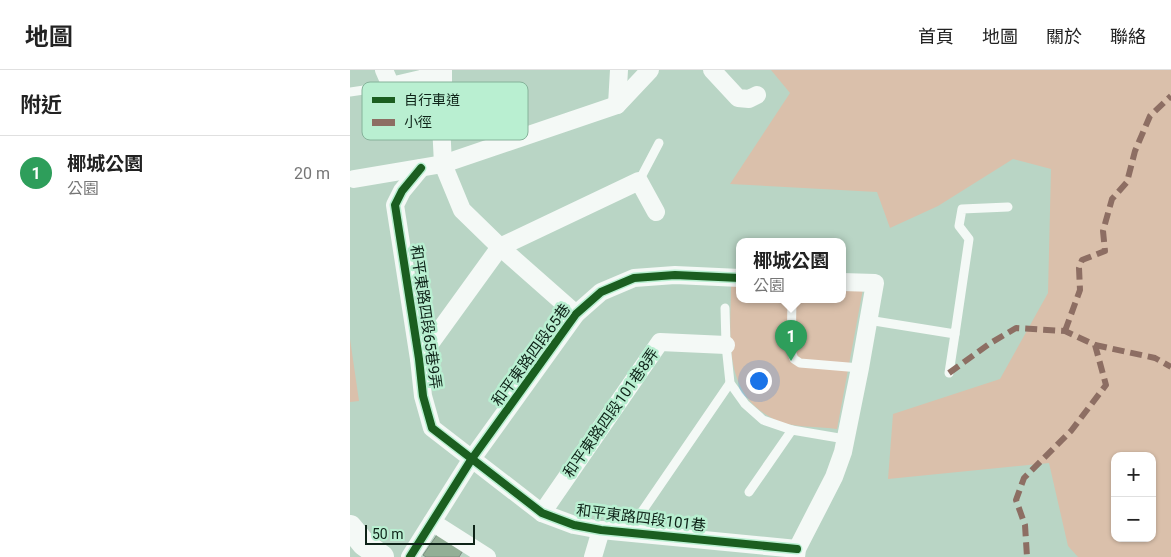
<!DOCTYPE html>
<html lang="zh-TW">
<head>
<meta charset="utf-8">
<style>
	:root { --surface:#fff; --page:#f6f6f6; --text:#222; --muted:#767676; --line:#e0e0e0; --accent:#db2777 }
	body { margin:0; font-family:Roboto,"Noto Sans TC",sans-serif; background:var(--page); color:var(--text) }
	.controls { position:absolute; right:15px; bottom:15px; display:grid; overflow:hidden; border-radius:10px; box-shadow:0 1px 4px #0004 }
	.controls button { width:45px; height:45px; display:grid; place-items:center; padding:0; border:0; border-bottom:1px solid var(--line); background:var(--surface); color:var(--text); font:25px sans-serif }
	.scale { position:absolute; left:15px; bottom:12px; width:110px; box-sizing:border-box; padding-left:5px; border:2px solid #0e2318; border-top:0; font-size:14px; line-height:18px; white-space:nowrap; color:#0e2318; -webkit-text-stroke:4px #b9efd1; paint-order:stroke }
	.you { position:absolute; left:408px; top:310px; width:18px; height:18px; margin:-12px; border:4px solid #fff; border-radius:50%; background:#1a73e8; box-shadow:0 0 0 8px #1a73e833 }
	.badge { display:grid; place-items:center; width:32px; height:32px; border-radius:50%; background:var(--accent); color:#fff; font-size:16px; font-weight:700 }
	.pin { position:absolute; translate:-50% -41px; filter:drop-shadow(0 1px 2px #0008) }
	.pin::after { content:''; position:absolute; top:26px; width:18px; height:15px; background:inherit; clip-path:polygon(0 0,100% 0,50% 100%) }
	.popup { position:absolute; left:386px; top:168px; width:110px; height:65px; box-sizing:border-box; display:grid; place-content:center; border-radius:10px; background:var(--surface); filter:drop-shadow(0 1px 4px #0005); font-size:16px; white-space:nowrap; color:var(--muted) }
	.popup b { font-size:19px; color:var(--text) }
	.popup::after { content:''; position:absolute; left:50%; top:100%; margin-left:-10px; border:10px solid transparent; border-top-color:var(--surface) }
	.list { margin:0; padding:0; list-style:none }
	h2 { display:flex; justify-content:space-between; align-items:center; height:65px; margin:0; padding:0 20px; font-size:21px }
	h2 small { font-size:16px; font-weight:400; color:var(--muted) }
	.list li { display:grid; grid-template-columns:32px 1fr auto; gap:15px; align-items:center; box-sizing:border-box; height:75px; padding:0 20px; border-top:1px solid var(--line) }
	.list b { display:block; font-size:19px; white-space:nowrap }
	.list p { margin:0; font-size:16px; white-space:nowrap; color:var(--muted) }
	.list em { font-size:16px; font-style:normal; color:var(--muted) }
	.map { position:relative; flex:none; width:821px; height:487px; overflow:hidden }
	header { display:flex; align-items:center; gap:30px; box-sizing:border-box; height:70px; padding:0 25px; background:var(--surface); border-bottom:1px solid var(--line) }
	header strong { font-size:24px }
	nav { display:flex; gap:28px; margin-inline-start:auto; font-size:18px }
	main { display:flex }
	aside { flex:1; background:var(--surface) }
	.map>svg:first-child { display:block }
	.green { fill:#dac0ab; fill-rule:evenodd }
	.building { fill:#93af96; stroke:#7b8e80 }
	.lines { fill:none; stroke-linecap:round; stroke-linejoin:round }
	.service { stroke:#f4f9f6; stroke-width:9 }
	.minor { stroke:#f4f9f6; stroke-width:18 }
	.secondary { stroke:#f4f9f6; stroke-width:24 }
	.quiet { stroke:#8d6e63; stroke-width:6; stroke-dasharray:12 6; stroke-linecap:butt }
	.cycleway-casing { stroke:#b9efd1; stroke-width:11 }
	.cycleway { stroke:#1b5e20; stroke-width:8 }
	.labels { text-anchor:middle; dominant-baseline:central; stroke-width:5; stroke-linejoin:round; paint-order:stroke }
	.street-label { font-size:15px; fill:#0e2318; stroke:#b9efd1 }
	.key { fill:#b9efd1; stroke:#86b29a; stroke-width:1 }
	.key-label { font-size:14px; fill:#0e2318 }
</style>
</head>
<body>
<header>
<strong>地圖</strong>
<nav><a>首頁</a><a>地圖</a><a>關於</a><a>聯絡</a></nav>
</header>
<main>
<aside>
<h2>附近<small></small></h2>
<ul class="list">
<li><span class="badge" style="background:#2e9e5b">1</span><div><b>椰城公園</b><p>公園</p></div><em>20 m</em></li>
</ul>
</aside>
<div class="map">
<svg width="821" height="487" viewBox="0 0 821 487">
	<rect width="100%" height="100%" fill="#b9d5c5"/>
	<g class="green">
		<path d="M421,0H821V487H728L718,476L699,393L538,409L543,344L650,309L698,223L701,99L663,89L588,136L540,158L527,122L380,114L440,23ZM765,386H802V468H765Z"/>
		<path d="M381,214H390V230H492V218L513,219L487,359C473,357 446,357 433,353C370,329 381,269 381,214Z"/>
		<path d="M0,269L9,331L0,332Z"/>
	</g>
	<path class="building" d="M89,462L114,479L109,487H76L73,485Z"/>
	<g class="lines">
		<g class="service">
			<path d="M0,22L41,16"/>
			<path d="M289,111L309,73"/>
			<path d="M442,230L441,281L444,289L450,293L510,298"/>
			<path d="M375,238L376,275L380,313L395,334L413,350L442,360L495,369"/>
			<path d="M518,250L605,264L619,169L609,156L612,139L658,137"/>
			<path d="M599,303L605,264"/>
			<path d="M399,422L442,360"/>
			<path d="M278,462L380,313"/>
		</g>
		<g class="minor">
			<path d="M34,0L41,16L71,9L93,0V21L90,34L93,94L112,140L150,177L226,244"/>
			<path d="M362,0L388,28L399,29L407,25"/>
			<path d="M267,35L269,0"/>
			<path d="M71,98L52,121L45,135L69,289L73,326L82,358L192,443L224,455L251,460L447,479"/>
			<path d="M4,109L93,94L267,35L300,0"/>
			<path d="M69,289L150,177L289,111L306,142"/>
			<path d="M192,443L310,272L376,275"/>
			<path d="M82,452L137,487"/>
			<path d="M60,487L121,390L226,244L251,222L284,208L325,205L390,208"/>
			<path d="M243,487L251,460"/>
			<path d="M446,487L447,479L484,407L493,382L510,298L525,213L492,212"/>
		</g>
		<path class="secondary" d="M0,457L14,474L32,487"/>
		<g class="quiet">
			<path d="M715,261L730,220L729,198L732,190L755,181L753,161L762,129L777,112L785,81L800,46L821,26"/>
			<path d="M745,275L805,288L821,297"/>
			<path d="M599,303L639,274L666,258L715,261L745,275L756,315L721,361L674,408L666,430L675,455L677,487"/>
		</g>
		<g class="cycleway-casing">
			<g id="cycleway">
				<path d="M71,98L52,121L45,135L69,289L73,326L82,358L192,443L224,455L251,460L447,479"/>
				<path d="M60,487L121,390L226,244L251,222L284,208L325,205L390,208"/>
			</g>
		</g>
		<use href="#cycleway" class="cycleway"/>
	</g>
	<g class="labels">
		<g class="street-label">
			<text transform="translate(76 247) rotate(82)">和平東路四段65巷9弄</text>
			<text transform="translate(181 285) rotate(-54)">和平東路四段65巷</text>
			<text transform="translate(261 343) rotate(-55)">和平東路四段101巷8弄</text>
			<text transform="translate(291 448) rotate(7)">和平東路四段101巷</text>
		</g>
	</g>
	<rect x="12" y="12" width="166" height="58" rx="8" class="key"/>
	<rect x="22" y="27" width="23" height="6" fill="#1b5e20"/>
	<rect x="22" y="49" width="23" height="7" fill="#8d6e63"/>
	<g class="key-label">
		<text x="54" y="35">自行車道</text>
		<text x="54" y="57">小徑</text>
	</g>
</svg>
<div class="controls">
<button>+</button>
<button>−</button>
</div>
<div class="scale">50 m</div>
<div class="you"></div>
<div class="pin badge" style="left:441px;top:291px;background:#2e9e5b">1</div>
<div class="popup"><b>椰城公園</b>公園</div>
</div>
</main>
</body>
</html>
